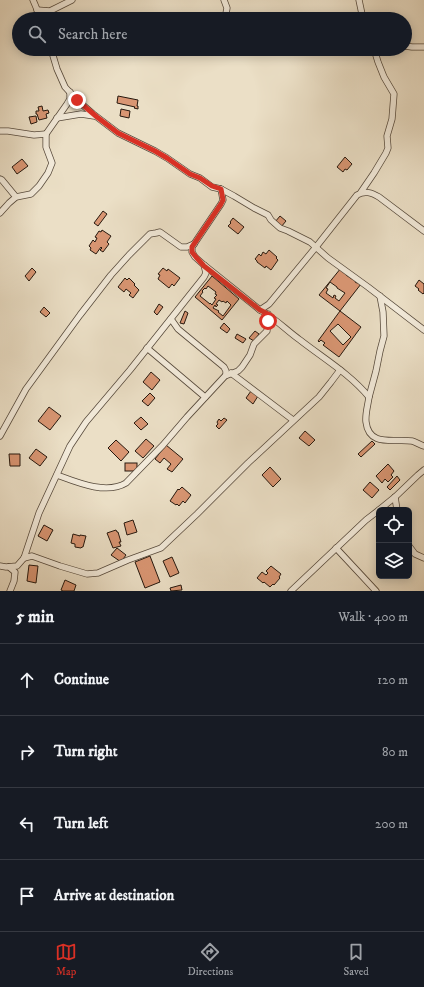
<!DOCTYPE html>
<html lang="en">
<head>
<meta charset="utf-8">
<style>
	:root { --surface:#171b24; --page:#20242c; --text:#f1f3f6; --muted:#9ea1a6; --line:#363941; --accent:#d93025 }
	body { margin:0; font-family:"IM FELL DW Pica",serif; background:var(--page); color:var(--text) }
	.controls { position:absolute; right:12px; bottom:12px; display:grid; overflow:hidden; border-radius:6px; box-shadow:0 2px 10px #0003 }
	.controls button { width:36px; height:36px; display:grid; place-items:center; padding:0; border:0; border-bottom:1px solid var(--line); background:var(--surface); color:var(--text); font:20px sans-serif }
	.stop { position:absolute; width:12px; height:12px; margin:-9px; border:3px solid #d93025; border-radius:50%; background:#fff }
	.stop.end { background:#d93025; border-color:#fff; box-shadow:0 1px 4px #0008 }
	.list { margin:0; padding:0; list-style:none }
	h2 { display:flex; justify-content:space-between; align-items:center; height:52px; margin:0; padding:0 16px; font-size:17px }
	h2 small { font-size:13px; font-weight:400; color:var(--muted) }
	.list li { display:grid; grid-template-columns:26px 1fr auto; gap:12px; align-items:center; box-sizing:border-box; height:72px; padding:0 16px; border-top:1px solid var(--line) }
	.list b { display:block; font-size:15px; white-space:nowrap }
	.list em { font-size:13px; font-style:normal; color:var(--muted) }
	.icon { flex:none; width:22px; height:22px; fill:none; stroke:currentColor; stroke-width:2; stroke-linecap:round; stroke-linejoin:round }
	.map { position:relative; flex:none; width:424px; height:591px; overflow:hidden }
	.search { position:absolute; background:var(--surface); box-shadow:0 2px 10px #0003; left:12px; right:12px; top:12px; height:44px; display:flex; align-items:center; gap:10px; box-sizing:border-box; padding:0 14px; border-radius:22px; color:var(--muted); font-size:15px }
	.sheet { height:340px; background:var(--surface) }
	nav { display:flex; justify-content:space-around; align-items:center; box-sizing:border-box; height:56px; border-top:1px solid var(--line); background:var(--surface); font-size:11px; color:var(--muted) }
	nav a { display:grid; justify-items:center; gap:2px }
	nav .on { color:var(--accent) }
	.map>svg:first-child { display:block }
	.building { fill:#d99673; stroke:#26180e; fill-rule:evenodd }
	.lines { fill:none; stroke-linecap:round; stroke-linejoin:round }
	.minor-casing { stroke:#574a3c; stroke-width:7 }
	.minor { stroke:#f2eada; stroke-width:5.5 }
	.route { stroke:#d93025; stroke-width:5 }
</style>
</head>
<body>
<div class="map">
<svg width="424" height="591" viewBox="0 0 424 591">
	<rect width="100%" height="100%" fill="#ebdfc6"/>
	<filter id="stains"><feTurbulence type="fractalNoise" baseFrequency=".005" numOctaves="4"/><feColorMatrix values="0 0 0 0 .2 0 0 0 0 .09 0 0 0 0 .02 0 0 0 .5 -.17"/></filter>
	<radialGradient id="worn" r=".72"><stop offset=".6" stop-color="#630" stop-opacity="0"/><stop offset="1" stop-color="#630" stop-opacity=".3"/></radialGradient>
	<g class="building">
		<path d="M118,96L138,100L137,106H138V109L134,108L135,107L117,103Z"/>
		<path d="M42,106L43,111L48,110L49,113L46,114L47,118L39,120L37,114H36V111H39L38,107Z"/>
		<path d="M121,109L130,111L129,118L120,116Z"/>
		<path d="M36,116L37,122L31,124L29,117Z"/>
		<path d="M345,157L352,164L347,170L345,169L343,172L337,167Z"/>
		<path d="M22,159L28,166L17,174L12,167Z"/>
		<path d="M103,211L107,214L98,226L94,223Z"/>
		<path d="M280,216L286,221L281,227L275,222Z"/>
		<path d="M233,218L244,227L238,234L228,226L231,223L230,222Z"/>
		<path d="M102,230L111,236L107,242L109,244L103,252L100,250L102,248L101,247L96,254L90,250L91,248L89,246L93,240L95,242L97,238L95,237L99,231L101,232Z"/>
		<path d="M269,250L277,257L276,258L278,260L271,270L266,266L265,268L257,262V261L255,259L259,254L261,256L263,252L266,254Z"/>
		<path d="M32,268L36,272L29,281L25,276Z"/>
		<path d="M163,268L167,271L168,269L180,278L174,286L172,284L169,288L158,279L160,275L158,274Z"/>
		<path d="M341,268L348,273L346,275L352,279L353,277L356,280L355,282L357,283L359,282L361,284L340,311L319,295ZM330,282L337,287V288L345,293L339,301L335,298L336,296L334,295L333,298L326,293L328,289L326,288Z"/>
		<path d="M212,276L239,299L222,320L195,297ZM208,286L216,292L215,294L217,295L214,298L216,299L212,305L210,303V304L200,296L203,292L202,291L205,288L206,289ZM219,300L222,302L223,301L226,303L227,301L231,305L223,316L218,312L219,311L213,308L215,305L216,307L218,305L216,304Z"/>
		<path d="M125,278L127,280L129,278L135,284L134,285L139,290L133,298L129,295L131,293L126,289L124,292L118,287Z"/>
		<path d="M419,280L424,284V293L423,294L418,290L419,289L415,286Z"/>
		<path d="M159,304L163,307L157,315L154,312Z"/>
		<path d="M44,307L50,313L46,317L40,312Z"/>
		<path d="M185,311L188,313L184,324L180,323Z"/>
		<path d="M340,311L361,327L339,357L323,345L325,343L321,340L319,342L318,341ZM338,324L351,337L343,345L330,331Z"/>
		<path d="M224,323L230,329L227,333L220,328Z"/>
		<path d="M255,331L259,334L254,341L249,338Z"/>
		<path d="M237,334L246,339L243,343L235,338Z"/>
		<path d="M151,372L160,380L152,390L143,382Z"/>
		<path d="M251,391L258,396L253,404L246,398Z"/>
		<path d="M150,393L155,398L148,406L142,401Z"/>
		<path d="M49,407L61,416L50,430L38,421Z"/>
		<path d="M141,417L148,424L141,430L134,423Z"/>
		<path d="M224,418L227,420L219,429L216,426L218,424L217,422L219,419L221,421Z"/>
		<path d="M305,431L315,440L309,446L299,438Z"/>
		<path d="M146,439L154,446L143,458L135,451Z"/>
		<path d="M116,440L129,452L121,461L108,448Z"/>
		<path d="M372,441L375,444L361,457L358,454Z"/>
		<path d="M166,445L183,459L172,472L167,469L171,464L164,458L160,463L155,459Z"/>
		<path d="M36,449L47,457L40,466L29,458Z"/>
		<path d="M9,454H20V466H10Z"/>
		<rect x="125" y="463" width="12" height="8"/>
		<path d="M388,464L394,471L391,475L393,477L388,482L385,479L382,483L376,476Z"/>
		<path d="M270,467L281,479L273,487L262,475Z"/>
		<path d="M397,476L400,480L390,490L387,487Z"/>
		<path d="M370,482L379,490L372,498L363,490Z"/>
		<path d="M182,487L191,495L185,503L183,501L179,506L177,504L176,505L170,501L178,489L179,490Z"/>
		<path d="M133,520L137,532L127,535L124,523Z"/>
		<path d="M44,525L53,530L47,541L38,536Z"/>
		<path d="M116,530L117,532H118L121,542H119L121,546L113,548L107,533Z"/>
		<path d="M73,534L80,536V535L86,536L83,547H82L81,548L75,547V544L71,543Z"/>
		<path d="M117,548L126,555L121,562L111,555Z"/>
		<path d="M150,556L160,582L145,588L135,562Z"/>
		<path d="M172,557L179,573L170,577L163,561Z"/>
		<path d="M29,565L38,566L36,583L27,581Z"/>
		<path d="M271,566L281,574L279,577L280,578L274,585L273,584L270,587L264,582L263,583L257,578L262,572L266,575L268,573L266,571Z"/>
		<path d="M65,580L76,585L74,591H63L61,590Z"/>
		<path d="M181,585L182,590L171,591L170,588Z"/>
	</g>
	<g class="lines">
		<g class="minor-casing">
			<g id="minor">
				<path d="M33,0L41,19"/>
				<path d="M224,0L227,8L225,19"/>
				<path d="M359,0L363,19"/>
				<path d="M37,10L50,11L72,0"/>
				<path d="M405,46L412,47H424"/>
				<path d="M51,49L57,69L65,87L77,100L93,114L118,133L155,151L167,158L190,174L200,178L212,187L221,189L223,200L221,204L192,247V252L195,257L204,265L260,310C275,318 286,330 300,340C323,358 350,374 369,397C368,405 365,414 366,422C369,448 395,438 412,441C416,442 420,445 424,446"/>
				<path d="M57,118L81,114L94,116"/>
				<path d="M0,131H8L34,135L46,134"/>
				<path d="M0,179L2,180L16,197"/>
				<path d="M221,189L234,196L254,208L268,215L271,220L280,228L288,231L310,242L328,258L368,287L424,330"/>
				<path d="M361,192L374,173L386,153L388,148L387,136L392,119L394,94L384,77L378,62L374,49"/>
				<path d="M0,213L9,203L16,197L31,194L39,186L48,173L52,163L46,147V134L67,104L70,99V92"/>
				<path d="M260,310L269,304L316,247L357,195C365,190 372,193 379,197L424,231"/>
				<path d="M171,319L178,329L224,367L226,371V375"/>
				<path d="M147,348L205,397"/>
				<path d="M231,373L293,420"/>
				<path d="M369,397L376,371L380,351L384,336L383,312L380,296"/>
				<path d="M0,436L26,389L80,315L111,275L129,255L150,234L156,233L160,232L181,247H187L194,244"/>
				<path d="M57,475C76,482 106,495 126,483L163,445L187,417L225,376L238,371L242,367L250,355L254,344L267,331L268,314"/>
				<path d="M395,497L397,510"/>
				<path d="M379,510L395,497L418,475L424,470"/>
				<path d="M409,546L415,554L424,558"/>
				<path d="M336,548L376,591"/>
				<path d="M24,558L32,556L60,566L87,574L98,573L128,560L161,548L197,514L248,463L319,397L331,382L340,370"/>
				<path d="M0,566L6,567L17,566L24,558L39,513L70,446L86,422L130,370L204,277L206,273L204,265"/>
				<path d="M9,567L15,572L14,581L10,591"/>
				<path d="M291,591L366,520L379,510"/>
			</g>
		</g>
		<use href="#minor" class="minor"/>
	</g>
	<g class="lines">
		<path class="route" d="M77,100L97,117L118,133L155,151L167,158L190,174L200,178L212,186L221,189L223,200L221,204L194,244L192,247V252L196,257L204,266L260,310L268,314V321"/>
	</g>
	<rect width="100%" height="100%" filter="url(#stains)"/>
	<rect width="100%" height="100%" fill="url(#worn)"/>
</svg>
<div class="controls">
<button><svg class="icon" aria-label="locate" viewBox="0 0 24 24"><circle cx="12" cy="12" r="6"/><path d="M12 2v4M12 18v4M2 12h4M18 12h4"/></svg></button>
<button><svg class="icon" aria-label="layers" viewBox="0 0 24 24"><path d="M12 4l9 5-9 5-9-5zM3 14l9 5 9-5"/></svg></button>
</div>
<div class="stop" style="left:268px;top:321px"></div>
<div class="stop end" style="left:77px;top:100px"></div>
<div class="search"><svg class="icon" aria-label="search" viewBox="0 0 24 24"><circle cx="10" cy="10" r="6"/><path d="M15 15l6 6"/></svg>Search here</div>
</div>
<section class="sheet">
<h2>5 min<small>Walk · 400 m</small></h2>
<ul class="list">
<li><svg class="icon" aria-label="ahead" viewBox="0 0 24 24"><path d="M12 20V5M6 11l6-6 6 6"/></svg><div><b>Continue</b></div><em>120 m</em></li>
<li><svg class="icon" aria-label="right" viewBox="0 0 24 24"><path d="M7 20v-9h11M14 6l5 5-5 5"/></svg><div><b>Turn right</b></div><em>80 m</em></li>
<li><svg class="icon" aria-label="left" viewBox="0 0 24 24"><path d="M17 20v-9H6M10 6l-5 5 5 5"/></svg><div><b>Turn left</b></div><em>200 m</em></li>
<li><svg class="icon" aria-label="arrive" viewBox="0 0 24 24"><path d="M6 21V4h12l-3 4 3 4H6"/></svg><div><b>Arrive at destination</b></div></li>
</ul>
</section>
<nav>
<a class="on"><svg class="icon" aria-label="map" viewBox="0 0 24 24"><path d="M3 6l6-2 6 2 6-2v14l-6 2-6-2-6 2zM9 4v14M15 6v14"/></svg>Map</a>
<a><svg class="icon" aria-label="directions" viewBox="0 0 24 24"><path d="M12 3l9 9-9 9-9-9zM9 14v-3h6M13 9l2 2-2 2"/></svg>Directions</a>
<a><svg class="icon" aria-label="saved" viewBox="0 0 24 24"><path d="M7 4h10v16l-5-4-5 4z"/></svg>Saved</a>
</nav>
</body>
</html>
